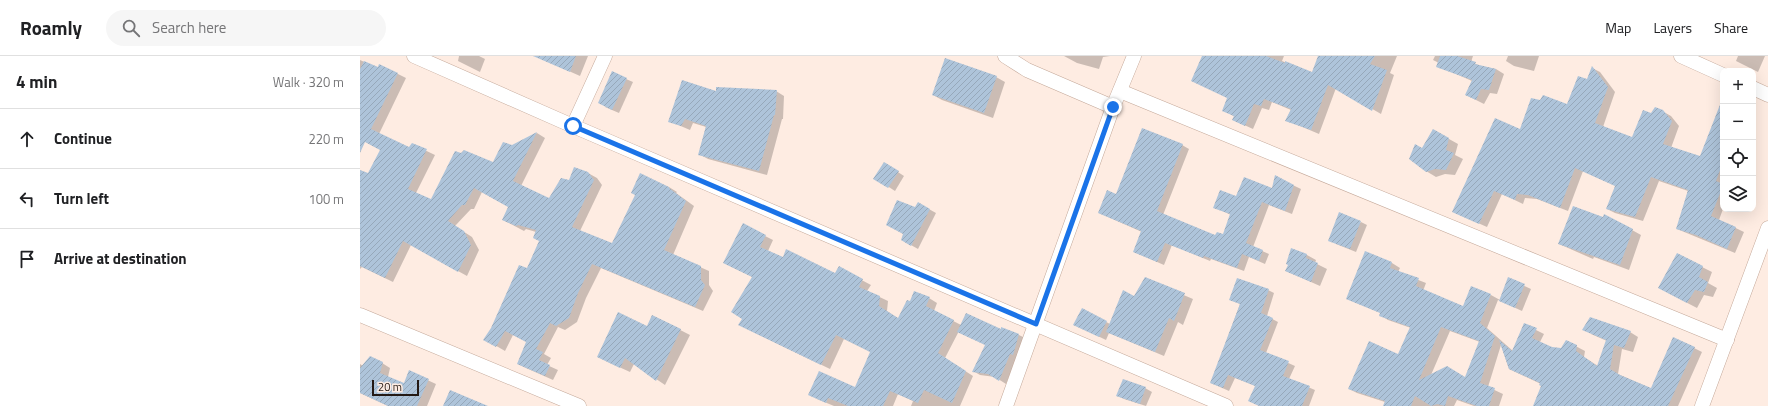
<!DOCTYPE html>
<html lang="en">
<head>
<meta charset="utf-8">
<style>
	:root { --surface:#fff; --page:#f6f6f6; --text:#202124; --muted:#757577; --line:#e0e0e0 }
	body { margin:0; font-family:"Titillium Web",sans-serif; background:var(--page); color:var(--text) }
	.controls { position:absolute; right:12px; top:12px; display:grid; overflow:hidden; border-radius:8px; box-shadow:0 4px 16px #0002 }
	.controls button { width:36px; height:36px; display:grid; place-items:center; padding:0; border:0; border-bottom:1px solid var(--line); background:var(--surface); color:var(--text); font:20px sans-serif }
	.scale { position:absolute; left:12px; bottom:10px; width:47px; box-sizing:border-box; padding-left:4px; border:2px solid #241914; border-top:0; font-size:11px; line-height:14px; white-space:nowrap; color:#241914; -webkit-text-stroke:3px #feece2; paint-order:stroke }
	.stop { position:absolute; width:12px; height:12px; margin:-9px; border:3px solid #1a73e8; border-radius:50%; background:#fff }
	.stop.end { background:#1a73e8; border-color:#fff; box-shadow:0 1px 4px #0008 }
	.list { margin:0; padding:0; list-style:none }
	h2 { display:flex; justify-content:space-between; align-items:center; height:52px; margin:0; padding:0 16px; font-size:17px }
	h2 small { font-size:13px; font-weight:400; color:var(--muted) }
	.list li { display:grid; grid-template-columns:26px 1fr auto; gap:12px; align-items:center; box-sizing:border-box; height:60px; padding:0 16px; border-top:1px solid var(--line) }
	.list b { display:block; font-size:15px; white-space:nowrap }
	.list em { font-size:13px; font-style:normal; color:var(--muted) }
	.icon { flex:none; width:22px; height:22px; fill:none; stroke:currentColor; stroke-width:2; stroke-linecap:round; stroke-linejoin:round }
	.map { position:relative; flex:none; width:1408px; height:350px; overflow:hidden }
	header { display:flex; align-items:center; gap:24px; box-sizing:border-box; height:56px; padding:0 20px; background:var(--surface); border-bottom:1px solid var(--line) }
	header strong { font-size:19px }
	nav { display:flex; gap:22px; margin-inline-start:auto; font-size:14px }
	.search { width:280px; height:36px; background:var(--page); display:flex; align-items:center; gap:10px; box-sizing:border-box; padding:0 14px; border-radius:22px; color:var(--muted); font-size:15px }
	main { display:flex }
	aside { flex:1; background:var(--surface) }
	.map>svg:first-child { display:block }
	.shadow { fill:#0003; fill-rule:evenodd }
	.building { fill:url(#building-hatch); fill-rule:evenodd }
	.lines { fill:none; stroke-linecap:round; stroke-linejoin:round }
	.minor-casing { stroke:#c4a899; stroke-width:15 }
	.minor { stroke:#fff; stroke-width:14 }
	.route { stroke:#1a73e8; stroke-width:5 }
</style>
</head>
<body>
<header>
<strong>Roamly</strong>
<div class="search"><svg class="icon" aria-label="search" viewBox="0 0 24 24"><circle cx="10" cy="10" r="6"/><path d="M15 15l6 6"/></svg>Search here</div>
<nav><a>Map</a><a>Layers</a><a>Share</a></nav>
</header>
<main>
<aside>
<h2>4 min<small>Walk · 320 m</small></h2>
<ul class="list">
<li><svg class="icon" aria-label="ahead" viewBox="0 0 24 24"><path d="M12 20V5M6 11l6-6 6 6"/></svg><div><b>Continue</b></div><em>220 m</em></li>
<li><svg class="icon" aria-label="left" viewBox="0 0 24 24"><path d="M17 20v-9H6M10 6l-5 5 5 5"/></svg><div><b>Turn left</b></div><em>100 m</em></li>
<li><svg class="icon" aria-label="arrive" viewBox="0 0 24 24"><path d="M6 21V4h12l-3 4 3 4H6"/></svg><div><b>Arrive at destination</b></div></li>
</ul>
</aside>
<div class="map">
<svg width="1408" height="350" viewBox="0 0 1408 350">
	<defs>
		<pattern id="building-hatch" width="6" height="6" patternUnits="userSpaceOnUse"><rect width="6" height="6" fill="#aec4da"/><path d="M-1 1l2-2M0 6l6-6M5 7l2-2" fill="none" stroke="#96a8ba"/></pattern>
	</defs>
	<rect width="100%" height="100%" fill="#feece2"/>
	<g class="shadow">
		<path d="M99,0H119L125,3L120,16L98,5Z"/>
		<path d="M192,0H228L220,20L193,8Z"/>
		<path d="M704,0H750L743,1L739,13L717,7Z"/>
		<path d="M843,0H924L922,5L953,17L959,0H1037L1030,17L1034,19L1021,58L976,32L959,78L926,64L931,54L912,46L909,54L902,52L893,73L873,64L875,61L863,54L868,42Z"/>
		<path d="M1075,0H1113L1111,6L1121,10L1136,13L1144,18L1137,38L1130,37L1124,48L1106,39L1112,25L1078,10L1079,7L1073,4Z"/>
		<path d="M1148,0H1179L1174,15L1154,10L1146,5Z"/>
		<path d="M1378,0H1405L1398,16L1376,5Z"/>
		<path d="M0,4L18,12L20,9L46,22L19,78L50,92L52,88L75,99L56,137L72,144L134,107L152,90L177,77L185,82L161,130L190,143L209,125L228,117L237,122L242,129L220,175L253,188L309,131L317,136L316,137L334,150L313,199L349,215V229L353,235L343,255L241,212L226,242L217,266L205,274L198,271L184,298L191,302L187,309L198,314L193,324L166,312L158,308L167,286L153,279L145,295L133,288L180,185L176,176L166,173L164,175L143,164L149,151L122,136L114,153H111L95,170L112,181L119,194L107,220L51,189L33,226L2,211L0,213V114L8,118L21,94L0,83Z"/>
		<path d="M1232,12L1240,16L1255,36L1243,71L1273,83L1291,58L1302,55L1311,60L1319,70L1311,92L1340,102L1363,46V153L1359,164L1384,176L1375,197L1317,173L1328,135L1299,125L1283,165L1255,157L1247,153L1256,130L1223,115L1208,155L1177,143L1165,142L1163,148L1142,138L1127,171L1102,160L1161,75L1208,50L1227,25Z"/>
		<path d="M636,21L645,26L633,62L582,44L573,39Z"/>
		<path d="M266,23L273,26L259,57L245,51Z"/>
		<path d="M416,35L424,40L423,63H422L407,119L348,103L339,98L346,71L333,67L330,74L309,65L356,36Z"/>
		<path d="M1073,74L1098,88L1095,99L1103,103L1095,119L1085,118L1076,121L1066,115L1062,93Z"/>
		<path d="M822,89L829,93L803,159L856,180H863L871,159L854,151L877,142L912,133L916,121L941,133L932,158L909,149L893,191L909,198L905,208L889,201L884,215L851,203L850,205L812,189L804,209L774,196L782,176L739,157L757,139Z"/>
		<path d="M524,107L544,120L535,135L515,122Z"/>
		<path d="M558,147L576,157L558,193L542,184Z"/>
		<path d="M1001,166L1007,169L996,196L976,188Z"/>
		<path d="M1272,174L1281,179L1269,214L1234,201L1233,203L1199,188Z"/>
		<path d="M405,180L413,184L408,195L423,202L475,219L479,212L511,229L507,235L528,245L527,255L539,263L550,247L569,242L577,247L574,255L601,269L641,274L659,279L665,282L646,328L635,321L620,319L613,315L626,289L599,275L585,302L613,320L600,350H551L553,345L538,338L533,350H474L457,343L496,332L511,296L484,283L470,313L387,273L383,262L393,221L372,211Z"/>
		<path d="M1005,197L1032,207L1040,212L1038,216L1066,227L1063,235L1103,251L1131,239L1140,244L1149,223L1171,233L1162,255L1138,244L1127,272L1153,295L1164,268L1184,278L1180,286L1191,292L1202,293L1206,285L1225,295L1224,301L1238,310L1247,285L1231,278L1270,276L1278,281L1273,296L1262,293L1258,318L1292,333L1334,292L1342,296L1318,350H1174L1182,330L1181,328L1149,313L1141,289L1128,331L1143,338L1139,350H1114L1097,344L1094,350H1024L1025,346L997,337L989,333L1039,300L1051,272L1028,264L1020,259L1021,257L987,243ZM1090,275L1120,286L1106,322L1071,319Z"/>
		<path d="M947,199L956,204L955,207L967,213L960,230L926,215Z"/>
		<path d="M1342,211L1352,216L1348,227L1357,232L1353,241L1344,239L1337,252L1308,237Z"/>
		<path d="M786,223L833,243L823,269L818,266L804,300L749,277L746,284L721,272L722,253L750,268L775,241L779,232L782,230Z"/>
		<path d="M908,234L914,237L907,260L918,266L906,297L935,310L929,323L955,334L949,350H900L896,330L875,322L869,335L851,327L880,248L871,244Z"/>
		<path d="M293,260L330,279L305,329L274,308L270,316L248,306L288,271Z"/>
		<path d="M22,307L30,312L28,321L44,329L50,316L76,328L67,350H28L0,337V308L3,310Z"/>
		<path d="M785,332L792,336L786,350L764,343L758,340Z"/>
	</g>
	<g class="building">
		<path d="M173,0H216L210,16Z"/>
		<path d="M842,0H906L925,7V5L952,16L958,0H1015L1010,8L1027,14L1012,55L968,29L951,74L925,65L931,53L904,43L901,50L894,48L885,70L872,64L874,60L862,55L867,42L831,25Z"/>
		<path d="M1080,0H1097L1116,6L1115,8L1136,13L1129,34L1121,33L1116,44L1105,39L1112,24L1076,11Z"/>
		<path d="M585,2L637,20L624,57L572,39Z"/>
		<path d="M4,5L18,11L19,8L38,17L11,73L49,91L52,87L67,93L48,133L71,143L95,95L101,97L104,94L133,106L143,86L152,89L177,76L153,125L189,142L201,122L209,124L214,111L228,116L234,124L212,171L252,187L275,139L271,137L280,117L309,131V132L326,145L304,194L341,210V224L345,229L335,251L232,208L218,237L209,262L196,270L190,267L176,293L183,296L179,304L190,309L185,320L157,308L166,286L145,275L136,291L123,284L131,272L159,209L167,212L179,185L173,182L176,174L158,169L156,170L142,164L148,151L114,132L105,149H102L88,165L104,175L111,189L98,216L43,185L25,222L0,210V114L8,117L20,94L5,86L0,97V13Z"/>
		<path d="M1232,10L1248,31L1235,67L1272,81L1283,54L1291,57L1295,51L1303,54L1312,65L1303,88L1340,100L1363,41V106L1356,125L1363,128V130L1351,160L1376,171L1367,193L1336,179L1316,173L1328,134L1291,121L1275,161L1246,153L1255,130L1215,112L1200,152L1168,139L1157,138L1155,144L1134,135L1119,168L1092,156L1135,62L1160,73L1171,42L1180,44L1183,39L1207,48L1218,20L1227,23Z"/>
		<path d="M252,15L267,22L252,54L238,47Z"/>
		<path d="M322,24L356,35V31L417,34L415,59H414L399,115L338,99L346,70L325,63L321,70L308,66Z"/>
		<path d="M782,72L823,88L797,155L855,179L857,176L863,178L870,158L853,152L860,134L876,140L884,121L912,132L915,119L934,129L925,155L902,146L886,187L903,194L899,205L882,198L877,212L844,200L843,202L805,187L797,206L773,196L781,175L738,157L747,134L756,138Z"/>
		<path d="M1073,73L1089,82L1086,94L1094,97L1086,114L1075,113L1066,116L1049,103L1055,88L1062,92Z"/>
		<path d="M524,106L539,115L528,132L513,123Z"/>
		<path d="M537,144L555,151L558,146L570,153L551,190L541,184L543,178L526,169Z"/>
		<path d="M1213,150L1243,161L1244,158L1273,173L1260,209L1198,188Z"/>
		<path d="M979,156L1001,165L990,193L968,185Z"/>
		<path d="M383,167L406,179L400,191L423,201L426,193L475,217L479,210L503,223L499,231L520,240L519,250L538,262L547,244L550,245L554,235L570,241L566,250L594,264L578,297L606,315L592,347L564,334L558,347L530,335L523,350H488L468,342L466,347L448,339L459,315L495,331L510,296L476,279L461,309L378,269L382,263L371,256L392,221L363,207Z"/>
		<path d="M931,192L947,198L946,202L958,207L951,226L925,215L928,209L926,208Z"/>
		<path d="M1005,195L1032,206L1030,212L1059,222L1056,230L1103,250L1111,230L1131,238L1120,267L1135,280L1120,327L1135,332L1129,350H1117L1088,340L1085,350L1077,348L1071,350L1055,340L1051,350H1023L1025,345L988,333L1009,285L1038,298L1050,271L1019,260L1020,257L986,243ZM1081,271L1119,285L1105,321L1087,310L1059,324Z"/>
		<path d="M1317,197L1343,210L1339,221L1348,226L1344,236L1335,234L1327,247L1298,232Z"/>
		<path d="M785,221L825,237L814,265L809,262L795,296L746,276L763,234L774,240Z"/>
		<path d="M1148,221L1165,228L1155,252L1139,245Z"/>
		<path d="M877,222L909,233L901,257L913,262L900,294L929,305L923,320L950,330L942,350H899L888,345L895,330L868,319L863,332L850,327L880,248L869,244Z"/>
		<path d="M722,252L747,265L739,281L713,269Z"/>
		<path d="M258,256L287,270L292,259L321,273L296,325L265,302L260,312L237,301Z"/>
		<path d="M606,257L641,273V271L659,278L653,299L650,298L639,325L628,318L612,316L625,289L597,276Z"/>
		<path d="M1230,261L1271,275L1264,292L1254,289L1250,313L1260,319L1291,332L1313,281L1335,291L1308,350H1173L1181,330L1179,329L1180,327L1149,313L1139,284L1152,295L1164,267L1177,272L1172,282L1192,291L1201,292L1206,284L1217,289L1216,295L1237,310L1246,284L1222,274Z"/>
		<path d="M10,300L23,306L20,317L44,327L49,314L69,323L57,350H28L0,337V312Z"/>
		<path d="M763,323L786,331L780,348L756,340Z"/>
		<path d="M90,334L128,350H83Z"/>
	</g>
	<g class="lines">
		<g class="minor-casing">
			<g id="minor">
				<path d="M54,0L213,70L866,350"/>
				<path d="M645,0L667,14L753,51"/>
				<path d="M1321,0L1363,19"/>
				<path d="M1393,32L1408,39"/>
				<path d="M760,35L1367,284"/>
				<path d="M213,70L245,0"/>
				<path d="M0,259L219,350"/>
				<path d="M646,350L753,51L774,0"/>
				<path d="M1342,350L1408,172"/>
			</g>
		</g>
		<use href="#minor" class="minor"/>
	</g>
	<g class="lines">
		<path class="route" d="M213,70L676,268L753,51"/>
	</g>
</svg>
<div class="controls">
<button>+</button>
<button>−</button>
<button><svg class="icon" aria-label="locate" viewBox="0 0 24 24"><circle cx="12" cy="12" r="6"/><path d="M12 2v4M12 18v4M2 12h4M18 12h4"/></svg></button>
<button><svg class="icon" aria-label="layers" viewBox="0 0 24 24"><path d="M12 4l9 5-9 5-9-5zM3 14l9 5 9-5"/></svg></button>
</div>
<div class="scale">20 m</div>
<div class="stop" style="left:213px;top:70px"></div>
<div class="stop end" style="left:753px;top:51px"></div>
</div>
</main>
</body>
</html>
